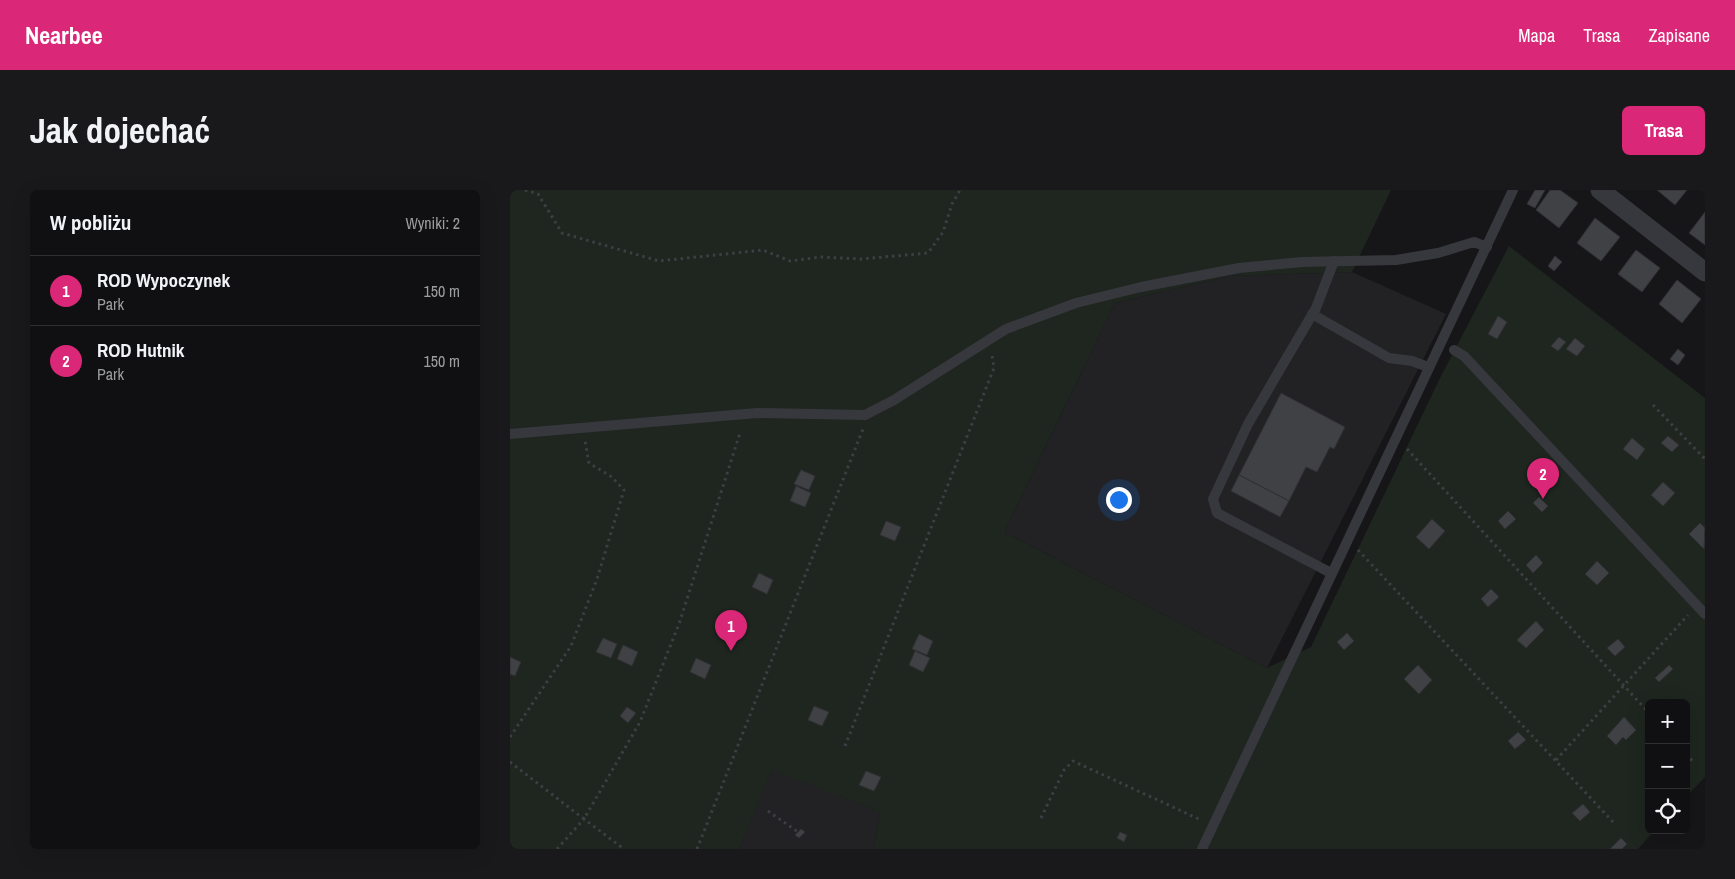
<!DOCTYPE html>
<html lang="pl">
<head>
<meta charset="utf-8">
<style>
	:root { --surface:#101012; --page:#19191b; --text:#f1f3f6; --muted:#9c9d9f; --line:#303032; --accent:#db2777 }
	body { margin:0; font-family:"Archivo Narrow",sans-serif; background:var(--page); color:var(--text) }
	.controls { position:absolute; right:15px; bottom:15px; display:grid; overflow:hidden; border-radius:8px; box-shadow:0 5px 20px #0002 }
	.controls button { width:45px; height:45px; display:grid; place-items:center; padding:0; border:0; border-bottom:1px solid var(--line); background:var(--surface); color:var(--text); font:25px sans-serif }
	.you { position:absolute; left:608px; top:309px; width:18px; height:18px; margin:-12px; border:4px solid #fff; border-radius:50%; background:#1a73e8; box-shadow:0 0 0 8px #1a73e833 }
	.badge { display:grid; place-items:center; width:32px; height:32px; border-radius:50%; background:var(--accent); color:#fff; font-size:16px; font-weight:700 }
	.pin { position:absolute; translate:-50% -41px; filter:drop-shadow(0 1px 2px #0008) }
	.pin::after { content:''; position:absolute; top:26px; width:18px; height:15px; background:inherit; clip-path:polygon(0 0,100% 0,50% 100%) }
	.list { margin:0; padding:0; list-style:none }
	h2 { display:flex; justify-content:space-between; align-items:center; height:65px; margin:0; padding:0 20px; font-size:21px }
	h2 small { font-size:16px; font-weight:400; color:var(--muted) }
	.list li { display:grid; grid-template-columns:32px 1fr auto; gap:15px; align-items:center; box-sizing:border-box; height:70px; padding:0 20px; border-top:1px solid var(--line) }
	.list b { display:block; font-size:19px; white-space:nowrap }
	.list p { margin:0; font-size:16px; white-space:nowrap; color:var(--muted) }
	.list em { font-size:16px; font-style:normal; color:var(--muted) }
	.icon { flex:none; width:28px; height:28px; fill:none; stroke:currentColor; stroke-width:2; stroke-linecap:round; stroke-linejoin:round }
	.map { position:relative; flex:none; width:1195px; height:659px; overflow:hidden; border-radius:8px }
	header { display:flex; align-items:center; gap:30px; box-sizing:border-box; height:70px; padding:0 25px; background:var(--accent); color:#fff }
	header strong { font-size:24px }
	nav { display:flex; gap:28px; margin-inline-start:auto; font-size:18px }
	.intro { display:flex; align-items:center; justify-content:space-between; box-sizing:border-box; height:120px; padding:0 30px }
	h1 { margin:0; font-size:35px }
	.button { padding:12px 22px; border-radius:8px; background:var(--accent); color:#fff; font-size:18px; font-weight:700 }
	main { display:flex; gap:30px; padding:0 30px }
	aside { flex:1; background:var(--surface); border-radius:8px; box-shadow:0 5px 20px #0002 }
	.map>svg:first-child { display:block }
	.built { fill:#222225 }
	.green { fill:#1e261f }
	.building { fill:#404145; stroke:#303034 }
	.lines { fill:none; stroke-linecap:round; stroke-linejoin:round }
	.path { stroke:#3d3f44; stroke-width:3; stroke-dasharray:2.5 4; stroke-linecap:butt }
	.service { stroke:#37383d; stroke-width:10 }
	.minor { stroke:#37383d; stroke-width:19 }
</style>
</head>
<body>
<header>
<strong>Nearbee</strong>
<nav><a>Mapa</a><a>Trasa</a><a>Zapisane</a></nav>
</header>
<div class="intro"><h1>Jak dojechać</h1><a class="button">Trasa</a></div>
<main>
<aside>
<h2>W pobliżu<small>Wyniki: 2</small></h2>
<ul class="list">
<li><span class="badge">1</span><div><b>ROD Wypoczynek</b><p>Park</p></div><em>150 m</em></li>
<li><span class="badge">2</span><div><b>ROD Hutnik</b><p>Park</p></div><em>150 m</em></li>
</ul>
</aside>
<div class="map">
<svg width="1195" height="659" viewBox="0 0 1195 659">
	<rect width="100%" height="100%" fill="#161618"/>
	<g class="built">
		<path d="M842,82L936,124L757,478L494,342L605,113L720,86Z"/>
		<path d="M262,579L370,622L364,659H229Z"/>
	</g>
	<path class="green" d="M0,0H881L842,82L720,86L605,113L494,342L757,478L801,457L930,188L999,56L1195,208V587L1176,607V513H1139V640H1145L1128,659H364L370,622L262,580L229,659H0Z"/>
	<g class="building">
		<path d="M1025,0H1035L1025,18L1017,14Z"/>
		<path d="M1040,0H1050L1068,13L1049,38L1026,20Z"/>
		<path d="M1147,0H1177L1165,15Z"/>
		<path d="M1195,22V55L1179,43Z"/>
		<path d="M1085,28L1110,47L1091,71L1067,53Z"/>
		<path d="M1126,60L1150,78L1132,102L1108,84Z"/>
		<path d="M1045,66L1052,72L1044,81L1038,76Z"/>
		<path d="M1167,90L1191,109L1172,133L1149,114Z"/>
		<path d="M988,126L997,132L987,149L978,144Z"/>
		<path d="M1049,147L1056,152L1048,161L1041,156Z"/>
		<path d="M1065,148L1075,156L1067,166L1056,159Z"/>
		<path d="M1168,159L1175,165L1168,175L1160,169Z"/>
		<path d="M771,203L835,237L824,259L820,257L807,282L796,277L779,311L729,285Z"/>
		<path d="M1158,246L1169,255L1162,262L1151,253Z"/>
		<path d="M1122,248L1135,259L1127,270L1113,259Z"/>
		<path d="M291,280L305,286L299,300L284,294Z"/>
		<path d="M729,285L779,311L770,327L721,301Z"/>
		<path d="M1153,292L1165,303L1153,316L1141,305Z"/>
		<path d="M286,296L301,303L295,317L280,311Z"/>
		<path d="M1029,307L1038,316L1032,322L1023,313Z"/>
		<path d="M998,321L1006,329L995,339L988,331Z"/>
		<path d="M922,329L935,341L919,359L906,347Z"/>
		<path d="M376,331L391,337L385,351L370,345Z"/>
		<path d="M1190,333L1195,338L1194,359L1179,344Z"/>
		<path d="M1026,365L1033,373L1023,383L1016,375Z"/>
		<path d="M1087,371L1099,383L1087,395L1075,384Z"/>
		<path d="M249,383L263,390L257,404L242,397Z"/>
		<path d="M981,399L989,407L978,417L971,409Z"/>
		<path d="M1026,431L1034,440L1016,458L1007,450Z"/>
		<path d="M837,443L844,451L834,460L827,452Z"/>
		<path d="M409,444L423,451L417,465L402,459Z"/>
		<path d="M93,448L107,454L101,468L86,462Z"/>
		<path d="M1108,449L1115,457L1105,466L1097,458Z"/>
		<path d="M113,455L128,462L122,476L107,469Z"/>
		<path d="M405,461L420,468L413,482L399,475Z"/>
		<path d="M0,467L11,472L5,486L0,484Z"/>
		<path d="M186,468L201,475L195,489L180,482Z"/>
		<path d="M908,475L922,490L909,504L894,489Z"/>
		<path d="M1159,475L1163,479L1149,492L1145,488Z"/>
		<path d="M304,516L319,522L312,536L298,530Z"/>
		<path d="M117,517L126,523L118,533L110,526Z"/>
		<path d="M1114,527L1126,540L1116,550L1113,547L1106,555L1097,546Z"/>
		<path d="M1008,542L1016,550L1005,559L998,551Z"/>
		<path d="M356,581L371,587L364,601L349,595Z"/>
		<path d="M1073,614L1080,622L1070,631L1062,623Z"/>
		<path d="M291,639L295,642L289,648L285,645Z"/>
		<path d="M610,642L617,645L614,652L607,648Z"/>
		<path d="M1111,648L1117,654L1112,659H1100Z"/>
	</g>
	<g class="lines">
		<g class="path">
			<path d="M15,0L28,4L52,43L149,71L253,60L280,71L311,67L351,69L418,63L433,42L442,14L450,0"/>
			<path d="M1143,215L1195,269"/>
			<path d="M897,259L1139,523"/>
			<path d="M848,360L1104,633"/>
			<path d="M0,547L61,456L87,389L114,300L102,287L79,273L75,251"/>
			<path d="M335,556L484,178L482,165"/>
			<path d="M1176,564L1184,573"/>
			<path d="M1046,570L1178,425"/>
			<path d="M0,572L74,629L130,532L169,434L230,243"/>
			<path d="M258,621L288,642"/>
			<path d="M531,628L554,580L563,571L691,630"/>
			<path d="M47,659L74,629L114,659"/>
			<path d="M187,659L353,239"/>
		</g>
		<g class="service">
			<path d="M802,124L879,168L902,171L918,177"/>
			<path d="M944,160L954,166L1195,424"/>
			<path d="M0,244L247,223L355,225L384,210L496,139L566,113L631,97L729,78L792,72L886,70L928,63L964,52L977,57"/>
			<path d="M821,383L707,323L703,309L738,234L806,118L824,71"/>
			<path d="M692,659L1003,0"/>
		</g>
		<path class="minor" d="M1090,0L1195,82"/>
	</g>
</svg>
<div class="controls">
<button>+</button>
<button>−</button>
<button><svg class="icon" aria-label="locate" viewBox="0 0 24 24"><circle cx="12" cy="12" r="6"/><path d="M12 2v4M12 18v4M2 12h4M18 12h4"/></svg></button>
</div>
<div class="you"></div>
<div class="pin badge" style="left:221px;top:461px">1</div>
<div class="pin badge" style="left:1033px;top:309px">2</div>
</div>
</main>
</body>
</html>
